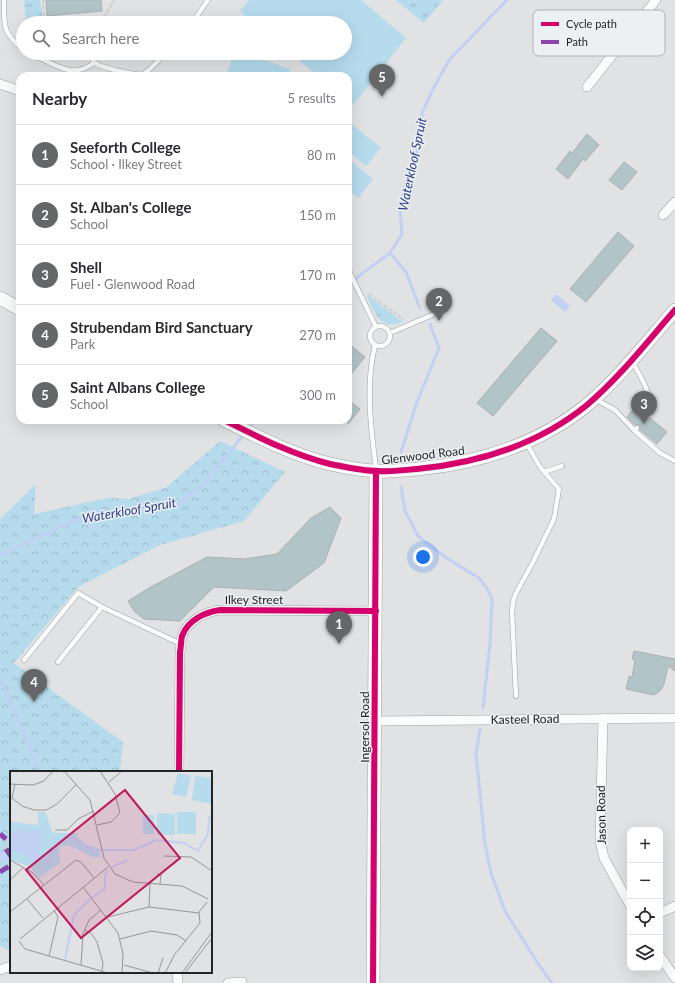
<!DOCTYPE html>
<meta charset="utf-8">
<style>
body{margin:0;font-family:Lato,sans-serif;background:#f7f7f7;color:#2b2b33}
.controls{position:absolute;right:12px;bottom:12px;display:grid;overflow:hidden;border-radius:8px;box-shadow:0 4px 16px #0002}
.controls button{width:36px;height:36px;display:grid;place-items:center;padding:0;border:0;border-bottom:1px solid #e1e1e2;background:#fff;color:#2b2b33;font:20px sans-serif}
.you{position:absolute;left:423px;top:557px;width:14px;height:14px;margin:-10px;border:3px solid #fff;border-radius:50%;background:#1a73e8;box-shadow:0 0 0 6px #1a73e833}
.badge{display:grid;place-items:center;width:26px;height:26px;border-radius:50%;background:#656668;color:#fff;font-size:13px;font-weight:700}
.pin{position:absolute;translate:-50% -33px;filter:drop-shadow(0 1px 2px #0008)}
.pin::after{content:'';position:absolute;top:21px;width:14px;height:12px;background:inherit;clip-path:polygon(0 0,100% 0,50% 100%)}
.list{margin:0;padding:0;list-style:none}
h2{display:flex;justify-content:space-between;align-items:center;height:52px;margin:0;padding:0 16px;font-size:17px}
h2 small{font-size:13px;font-weight:400;color:#7c7c81}
.list li{display:grid;grid-template-columns:26px 1fr auto;gap:12px;align-items:center;box-sizing:border-box;height:60px;padding:0 16px;border-top:1px solid #e1e1e2}
.list b{display:block;font-size:15px;white-space:nowrap}
.list p{margin:0;font-size:13px;white-space:nowrap;color:#7c7c81}
.list em{font-size:13px;font-style:normal;color:#7c7c81}
.icon{flex:none;width:22px;height:22px;fill:none;stroke:currentColor;stroke-width:2;stroke-linecap:round;stroke-linejoin:round}
.map{position:relative;flex:none;width:675px;height:983px;overflow:hidden}
.search{position:absolute;background:#fff;box-shadow:0 4px 16px #0002;left:16px;top:16px;width:336px;height:44px;display:flex;align-items:center;gap:10px;box-sizing:border-box;padding:0 14px;border-radius:22px;color:#7c7c81;font-size:15px}
.panel{position:absolute;background:#fff;box-shadow:0 4px 16px #0002;left:16px;top:72px;width:336px;height:352px;border-radius:12px}
.map>svg:first-child{display:block}
</style>
<div class="map">
<svg width="675" height="983" viewBox="0 0 675 983">
<defs>
<pattern id="grass-tufts" width="24" height="20" patternUnits="userSpaceOnUse"><rect width="24" height="20" fill="#b5dbed"/><path d="M3 7l-1-3M5 7V3M7 7l1-3M15 17l-1-3M17 17v-4M19 17l1-3" fill="none" stroke="#9bbccb"/></pattern>
<pattern id="park-crowns" width="20" height="18" patternUnits="userSpaceOnUse"><rect width="20" height="18" fill="#b5dbed"/><path d="M2 6a3 3 0 1 1 6 0M12 15a3 3 0 1 1 6 0" fill="none" stroke="#9bbccb"/></pattern>
</defs>
<rect width="100%" height="100%" fill="#e0e2e4"/>
<g fill="url(#grass-tufts)">
<path d="M24 0H40L43 21H47V23H26Z"/>
<path d="M396 0H443L424 23Z"/>
<path d="M366 294 403 322C379 331 374 311 366 294Z"/>
</g>
<path fill="url(#park-crowns)" d="M220 441 285 472 244 521 160 545 78 587 14 663 123 742 120 772H11V951L0 946V519L36 484 34 514 107 498 129 499 167 487Z"/>
<g fill="#b5dbed">
<path d="M249 0H361L406 38 353 105 348 101V76H318L290 53H345V23H254L240 11Z"/>
<path d="M234 53H243L290 69 288 76 226 75Z"/>
<path d="M348 121 381 148 366 166 348 151Z"/>
<path d="M348 159 373 179 358 198 348 189Z"/>
</g>
<path fill="#c2d0f4" d="M556 294 570 306 565 312 551 300Z"/>
<g fill="none" stroke-linecap="round" stroke-linejoin="round">
<g stroke="#c2d0f4" stroke-width="3">
<path d="M390 253 406 272 420 308"/>
<path d="M348 284 390 253 402 234 400 208 406 182 416 157 422 113 434 87 450 59 507 0"/>
<path d="M249 428 255 420"/>
<path d="M401 452 417 402 439 348 430 324"/>
<path d="M401 487 405 511 418 536 445 557 479 578 486 587 492 599 490 643 483 708"/>
<path d="M0 555 75 520 178 504 205 483 244 434"/>
<path d="M0 679 41 772"/>
<path d="M480 729 476 754 485 844 491 873 505 911 537 962 552 983"/>
<path d="M0 852 6 858"/>
<path d="M0 861 11 855"/>
</g>
</g>
<g fill="#b1c4c8" stroke="#aeb0b1">
<path d="M46 0H101L102 11 47 16Z"/>
<path d="M587 134 599 145 585 161 583 159 568 179 556 169 570 151 572 153Z"/>
<path d="M624 162 637 172 622 190 609 180Z"/>
<path d="M618 232 634 246 586 302 570 289Z"/>
<path d="M541 328 557 341 493 416 477 403Z"/>
<path d="M348 343 365 357 348 378Z"/>
<path d="M351 402 360 409 348 424V406Z"/>
<path d="M636 406 644 413 643 417 645 419 648 420 650 418 667 432 657 444 640 430V426L637 424 635 425 627 417Z"/>
<path d="M330 507 341 518 324 563 286 591 214 587 180 621 144 619 134 611 128 601 149 588 207 557 244 559 277 554 311 518Z"/>
<path d="M634 651 675 659V671L668 666 664 684 660 691 654 695 626 689 629 676 632 677 635 660 632 659Z"/>
</g>
<g fill="none" stroke-linecap="round" stroke-linejoin="round">
<defs>
<g id="lane">
<path d="M4 0C4 25 2 33 23 49"/>
<path d="M192 23 208 0"/>
<path d="M28 53C34 56 40 58 46 61 64 70 76 76 94 63"/>
<path d="M90 53C91 56 92 59 94 62 99 68 133 74 142 75L150 69 166 53"/>
<path d="M348 269 376 327"/>
<circle cx="380" cy="336" r="10"/>
<path d="M390 333 432 315"/>
<path d="M375 345C365 387 371 427 376 470"/>
<path d="M632 361C641 378 655 396 647 416"/>
<path d="M595 399 615 410 634 430 637 428"/>
<path d="M634 430 660 453 675 461"/>
<path d="M544 472 562 466"/>
<path d="M24 660 78 593 102 607"/>
<path d="M58 662 102 607 181 644"/>
<path d="M516 696 512 612 513 602 516 593 532 564 554 519 559 489 540 467 527 444"/>
</g>
<g id="street">
<path d="M0 84 20 91"/>
<path d="M587 87 656 0"/>
<path d="M663 215 675 202"/>
<path d="M603 718 600 841 604 858 630 905"/>
<path d="M375 721 675 718"/>
<path d="M179 772 180 652C181 647 181 641 182 636 188 620 205 612 220 610L376 611"/>
<path d="M660 913 675 906"/>
<path d="M660 956 675 978"/>
<path d="M0 970 11 966"/>
<path d="M177 972 178 983"/>
<path d="M228 983 242 982"/>
</g>
<g id="secondary">
<path d="M0 298 20 309"/>
<path d="M224 420C258 437 293 455 330 464 345 467 362 471 378 471 391 472 404 470 417 469 478 463 538 445 587 405 620 377 647 342 675 310"/>
<path d="M373 983 376 471"/>
</g>
</defs>
<use href="#lane" stroke="#9fa1a2" stroke-width="5.5"/>
<use href="#street" stroke="#9fa1a2" stroke-width="10"/>
<use href="#secondary" stroke="#9fa1a2" stroke-width="14"/>
<g stroke="#cececf" stroke-width="2" stroke-dasharray="4 2" stroke-linecap="butt">
<path d="M43 0 44 20H50V23"/>
<path d="M84 16V23"/>
<path d="M101 23 114 0"/>
<path d="M369 294 404 320"/>
<path d="M6 839 4 843 6 849"/>
</g>
<use href="#lane" stroke="#fafbfb" stroke-width="4.5"/>
<use href="#street" stroke="#fafbfb" stroke-width="9"/>
<use href="#secondary" stroke="#fafbfb" stroke-width="13"/>
<g stroke="#8e44ad" stroke-width="5" stroke-dasharray="10 5" stroke-linecap="butt">
<path d="M142 75 145 76"/>
<path d="M0 834 6 839"/>
<path d="M6 849 11 856"/>
<path d="M0 872 11 865"/>
</g>
<defs>
<g id="cycleway">
<path d="M224 420C258 437 293 455 330 464 345 467 362 471 378 471 391 472 404 470 417 469 478 463 538 445 587 405 620 377 647 342 675 310"/>
<path d="M179 772 180 652C181 647 181 641 182 636 188 620 205 612 220 610L376 611"/>
<path d="M373 983 376 471"/>
</g>
</defs>
<use href="#cycleway" stroke="#ecf0f2" stroke-width="8"/>
<use href="#cycleway" stroke="#d6006c" stroke-width="6"/>
</g>
<g text-anchor="middle" dominant-baseline="central" stroke-width="3" stroke-linejoin="round" paint-order="stroke">
<g font-size="12" fill="#232425" stroke="#ecf0f2">
<text transform="translate(423 455) rotate(-7)">Glenwood Road</text>
<text x="254" y="599">Ilkey Street</text>
<text transform="translate(525 719) rotate(-1)">Kasteel Road</text>
<text transform="translate(364 727) rotate(-90)">Ingersol Road</text>
<text transform="translate(601 815) rotate(-91)">Jason Road</text>
</g>
<g font-size="13" font-style="italic" fill="#2b3e87" stroke="#ecf0f2">
<text transform="translate(412 164) rotate(-78)">Waterkloof Spruit</text>
<text transform="translate(129 510) rotate(-10)">Waterkloof Spruit</text>
</g>
</g>
<g transform="translate(10 771)">
<rect width="202" height="202" fill="#e0e2e4"/>
<path d="M167 41H186V63H167ZM147 42 165 43V64H147Z" fill="#b5dbed"/>
<path d="M185 5 202 7V33L182 29ZM28 41H35L43 62H69L66 65 75 73 88 77 91 86H82L62 75H49L50 92 29 107 20 96 0 88V47L1 51 28 54Z" fill="#b5dbed"/>
<path d="M168 2 181 5 176 26 162 23ZM133 44H144V63H133Z" fill="#b5dbed"/>
<path d="M8 58 17 61 30 58V89L2 78 0 64Z" fill="#c2d0f4"/>
<path fill="none" stroke="#c2d0f4" stroke-width="2" d="M54 66 59 64 83 79H124L146 69 174 72 188 80 198 63 199 47 202 44M20 86 37 90 50 67M102 96 117 89M83 126 95 118V105L98 99M55 188 64 144 81 127"/>
<path fill="none" stroke="#949698" stroke-width="1" d="M54 0 80 29 94 87 105 103 123 111 172 115 198 128M99 11 112 0M0 13 23 14 34 10 43 0M2 27 5 13M0 29 2 27 12 35 24 39H36L47 33 67 13M87 54 101 51 110 42 105 23 90 0M45 59H57L68 48 84 40M154 85 181 86 202 100M0 89 23 102 34 114M147 103 151 104 150 113M0 109 14 96M73 116 108 162 113 183 112 202M17 128 33 147M139 136 140 113M0 141 66 89 71 91 84 107M98 146 139 136 189 142M74 159 81 162 87 171 93 192 92 200M10 168 98 96M110 168 141 160 167 164 176 170M9 170 15 178 98 202M39 185 48 146 44 139M71 194 73 163 79 149 91 139M114 194 143 202M148 202 153 187M155 202 165 183 190 152 189 141 197 131M172 202 202 161M175 202 202 167"/>
<path fill="#c2185b" fill-opacity="0.15" stroke="#c2185b" stroke-width="2" d="M115 19 170 87 71 167 16 99Z"/>
<rect width="202" height="202" fill="none" stroke="#232425" stroke-width="2"/>
</g>
<rect x="533" y="10" width="132" height="46" rx="6" fill="#ecf0f2" stroke="#b0b3b4" stroke-width="1"/>
<rect x="541" y="22" width="18" height="4" fill="#d6006c"/>
<rect x="541" y="40" width="18" height="4" fill="#8e44ad"/>
<g font-size="11" fill="#232425">
<text x="566" y="28">Cycle path</text>
<text x="566" y="46">Path</text>
</g>
</svg>
<div class="controls">
<button>+</button>
<button>−</button>
<button><svg class="icon" aria-label="locate" viewBox="0 0 24 24"><circle cx="12" cy="12" r="6"/><path d="M12 2v4M12 18v4M2 12h4M18 12h4"/></svg></button>
<button><svg class="icon" aria-label="layers" viewBox="0 0 24 24"><path d="M12 4l9 5-9 5-9-5zM3 14l9 5 9-5"/></svg></button>
</div>
<div class="you"></div>
<div class="pin badge" style="left:339px;top:644px">1</div>
<div class="pin badge" style="left:439px;top:321px">2</div>
<div class="pin badge" style="left:644px;top:424px">3</div>
<div class="pin badge" style="left:34px;top:702px">4</div>
<div class="pin badge" style="left:382px;top:97px">5</div>
<div class="search"><svg class="icon" aria-label="search" viewBox="0 0 24 24"><circle cx="10" cy="10" r="6"/><path d="M15 15l6 6"/></svg>Search here</div>
<section class="panel">
<h2>Nearby<small>5 results</small></h2>
<ul class="list">
<li><span class="badge">1</span><div><b>Seeforth College</b><p>School · Ilkey Street</p></div><em>80 m</em></li>
<li><span class="badge">2</span><div><b>St. Alban's College</b><p>School</p></div><em>150 m</em></li>
<li><span class="badge">3</span><div><b>Shell</b><p>Fuel · Glenwood Road</p></div><em>170 m</em></li>
<li><span class="badge">4</span><div><b>Strubendam Bird Sanctuary</b><p>Park</p></div><em>270 m</em></li>
<li><span class="badge">5</span><div><b>Saint Albans College</b><p>School</p></div><em>300 m</em></li>
</ul>
</section>
</div>
